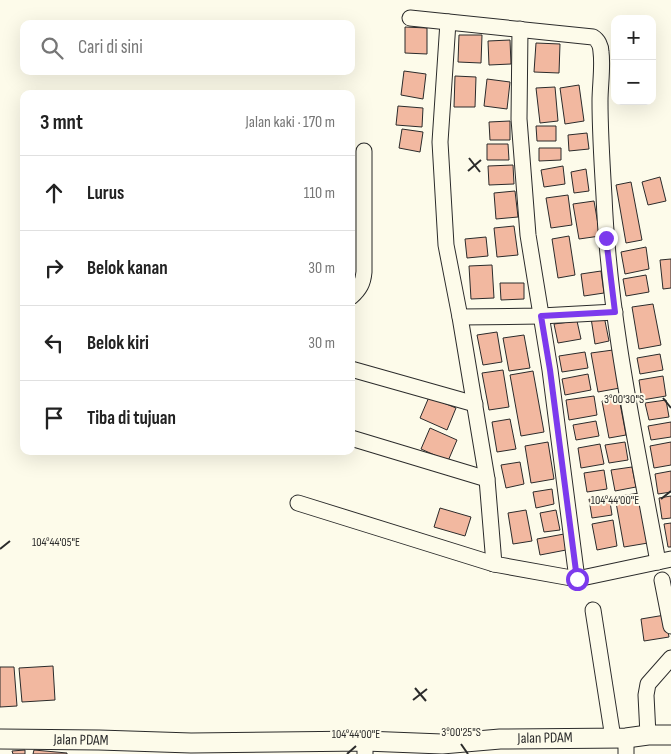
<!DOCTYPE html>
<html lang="id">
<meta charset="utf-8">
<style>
body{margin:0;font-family:"Sofia Sans Condensed",sans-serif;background:#f2f2f2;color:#222}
.controls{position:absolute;right:15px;top:15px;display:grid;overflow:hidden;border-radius:10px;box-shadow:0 5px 20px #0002}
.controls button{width:45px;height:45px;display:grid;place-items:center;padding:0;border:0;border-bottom:1px solid #e0e0e0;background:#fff;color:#222;font:25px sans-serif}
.stop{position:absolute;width:15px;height:15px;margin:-11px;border:4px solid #7c3aed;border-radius:50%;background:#fff}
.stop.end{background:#7c3aed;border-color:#fff;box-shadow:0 1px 5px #0008}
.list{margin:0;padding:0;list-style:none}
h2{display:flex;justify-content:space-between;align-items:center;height:65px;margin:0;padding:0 20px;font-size:21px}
h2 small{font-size:16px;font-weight:400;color:#767676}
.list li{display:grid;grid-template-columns:32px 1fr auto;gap:15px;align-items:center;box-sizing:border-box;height:75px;padding:0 20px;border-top:1px solid #e0e0e0}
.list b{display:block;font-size:19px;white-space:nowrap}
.list em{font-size:16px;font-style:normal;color:#767676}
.icon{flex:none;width:28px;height:28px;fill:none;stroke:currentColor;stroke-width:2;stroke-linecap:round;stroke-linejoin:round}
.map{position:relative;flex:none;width:671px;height:754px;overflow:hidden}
.search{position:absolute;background:#fff;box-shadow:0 5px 20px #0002;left:20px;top:20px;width:335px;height:55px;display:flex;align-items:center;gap:12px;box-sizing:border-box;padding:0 18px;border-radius:10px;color:#767676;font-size:19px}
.panel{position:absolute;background:#fff;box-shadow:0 5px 20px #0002;left:20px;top:90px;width:335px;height:365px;border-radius:10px}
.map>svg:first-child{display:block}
</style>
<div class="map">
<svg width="671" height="754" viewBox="0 0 671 754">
<rect width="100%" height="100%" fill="#fdfbea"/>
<g fill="#f2b8a0" stroke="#2b2b2b">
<path d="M405 27 427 28V54L405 53Z"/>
<path d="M459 35H482L481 63 458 62Z"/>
<path d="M510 40 511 64 489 65 488 41Z"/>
<path d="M536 43 560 44 559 73 534 72Z"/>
<path d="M404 71 426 74 423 99 401 95Z"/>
<path d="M455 76 476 77 475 107H454Z"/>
<path d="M487 79 510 82 507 109 484 106Z"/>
<path d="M579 85 584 121 565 124 560 88Z"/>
<path d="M555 87 558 121 540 123 536 88Z"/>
<path d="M398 106 423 108 422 127 396 125Z"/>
<path d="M510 121V140H490L489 122Z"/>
<path d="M536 126H556V141H537Z"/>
<path d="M402 129 423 132 420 152 399 148Z"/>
<path d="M587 133 589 149 569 151 568 135Z"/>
<path d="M487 144H508L509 160H487Z"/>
<path d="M539 148H561V160L539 161Z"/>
<path d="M513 165 514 184 489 185 488 166Z"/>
<path d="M563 166 565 184 544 187 541 170Z"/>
<path d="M586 169 589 191 574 193 571 172Z"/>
<path d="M660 177 666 201 648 205 642 182Z"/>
<path d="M631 182 642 240 626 243 616 185Z"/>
<path d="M515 191 518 217 496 219 494 193Z"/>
<path d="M568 195 572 225 551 228 546 198Z"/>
<path d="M594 201 600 236 579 239 573 204Z"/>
<path d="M514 226 518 255 497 257 494 228Z"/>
<path d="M569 236 575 275 558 278 552 239Z"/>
<path d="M486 237 488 256 467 258 465 239Z"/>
<path d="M646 247 649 269 625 274 621 252Z"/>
<path d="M671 259V288L663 289 660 260Z"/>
<path d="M492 265 494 298 471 299 469 266Z"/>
<path d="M601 271 604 293 584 296 581 274Z"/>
<path d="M646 275 649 292 626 296 623 279Z"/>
<path d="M500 283H524V299L501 300Z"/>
<path d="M653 304 661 345 639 349 632 307Z"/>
<path d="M604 316 609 341 595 344 591 318Z"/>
<path d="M577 321 581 339 558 343 554 324Z"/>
<path d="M497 332 502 362 483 365 477 335Z"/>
<path d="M524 335 530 368 509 371 503 338Z"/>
<path d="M613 350 620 388 598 392 591 353Z"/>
<path d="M585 352 588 368 562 372 559 356Z"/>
<path d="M660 354 663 370 640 374 637 358Z"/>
<path d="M503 370 509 407 489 410 482 373Z"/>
<path d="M533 371 544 432 521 436 510 375Z"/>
<path d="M588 374 591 390 565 395 562 379Z"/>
<path d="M663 376 666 396 642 400 639 380Z"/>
<path d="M594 396 597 415 569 420 566 400Z"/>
<path d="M429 397 456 408 447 430 420 418Z"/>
<path d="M619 398 626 435 609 438 602 401Z"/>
<path d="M666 400 669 417 649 420 645 403Z"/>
<path d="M510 419 516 449 497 452 492 422Z"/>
<path d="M596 421 599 436 576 440 573 425Z"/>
<path d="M671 422V437L651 440 648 426Z"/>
<path d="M430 428 457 440 448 461 421 449Z"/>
<path d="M548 442 554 479 531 483 525 446Z"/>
<path d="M625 442 628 460 609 463 605 445Z"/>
<path d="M671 442V465L654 468 650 446Z"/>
<path d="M600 444 604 464 581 468 578 448Z"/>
<path d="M520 462 524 484 506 488 501 465Z"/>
<path d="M632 467 636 487 615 491 611 470Z"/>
<path d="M604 470 607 489 587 492 584 473Z"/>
<path d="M671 471V492L658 494 655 474Z"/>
<path d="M552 489 554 504 536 508 533 492Z"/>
<path d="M639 493 648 543 624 547 615 497Z"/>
<path d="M609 495 612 515 592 518 589 499Z"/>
<path d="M671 496V518L662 519 659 498Z"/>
<path d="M440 508 471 517 465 536 434 527Z"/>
<path d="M526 510 532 541 513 544 508 513Z"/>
<path d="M556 510 560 530 544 532 540 513Z"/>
<path d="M613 520 617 546 597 550 592 524Z"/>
<path d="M671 523V547H668L664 524Z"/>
<path d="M564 534 566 550 540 555 537 539Z"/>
<path d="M665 615 669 637 644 641 641 619Z"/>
<path d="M53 666 55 700 22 702 19 668Z"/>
<path d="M0 667H14L17 706 0 707Z"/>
<path d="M25 750V754H13L12 751Z"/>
<path d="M34 750 67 753V754H33Z"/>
</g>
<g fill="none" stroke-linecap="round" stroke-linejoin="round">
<defs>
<g id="minor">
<path d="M410 18 593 37C598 40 601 46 601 52 603 66 600 86 600 101 600 133 602 164 604 196 609 319 636 441 658 562"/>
<path d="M448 22 440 142 446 245 460 317 487 479 494 564 577 579 671 559"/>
<path d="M520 29 519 119 528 235 550 370 577 579"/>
<path d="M351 297C360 289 363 283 364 272V151"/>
<path d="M460 317 541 316 615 312"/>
<path d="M351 369 475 404"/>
<path d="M351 438 487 479"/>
<path d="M298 503 494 564"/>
<path d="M662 580 671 626"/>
<path d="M593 610 613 738"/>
<path d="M648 735 646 695 648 684 671 658"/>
<path d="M626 738V754"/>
<path d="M365 754V741"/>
</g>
<path id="tertiary" d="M0 739 99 740 191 743 365 741 442 744 500 739 626 738 648 735H671"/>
</defs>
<use href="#minor" stroke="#2b2b2b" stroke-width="17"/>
<use href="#tertiary" stroke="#2b2b2b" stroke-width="21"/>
<use href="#minor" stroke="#fdfbea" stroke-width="15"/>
<use href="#tertiary" stroke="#fdfbea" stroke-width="19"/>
</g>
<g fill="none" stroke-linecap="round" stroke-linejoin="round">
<path stroke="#7c3aed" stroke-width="6" d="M577 579 550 370 541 316 615 312 606 238"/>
</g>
<path fill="none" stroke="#2b2b2b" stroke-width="2" d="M469 158 480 172M468 171 481 160M663 398 671 408M661 499 671 491M0 549 10 541M415 688 426 701M413 700 427 689M461 744 468 754M347 754 356 746"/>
<g text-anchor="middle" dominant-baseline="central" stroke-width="4" stroke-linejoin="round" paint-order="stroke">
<g font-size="15" fill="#2b2b2b" stroke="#fdfbea">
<text transform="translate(545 738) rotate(-1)">Jalan PDAM</text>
<text transform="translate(81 740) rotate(1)">Jalan PDAM</text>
</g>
</g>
<g font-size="12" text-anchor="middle" fill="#2b2b2b" stroke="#fdfbea" stroke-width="4" stroke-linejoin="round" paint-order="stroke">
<text x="624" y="403">3°00'30"S</text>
<text x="615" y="504">104°44'00"E</text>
<text x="56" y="546">104°44'05"E</text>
<text x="461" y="736">3°00'25"S</text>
<text x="356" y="738">104°44'00"E</text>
</g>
</svg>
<div class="controls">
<button>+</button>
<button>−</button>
</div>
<div class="stop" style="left:577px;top:579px"></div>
<div class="stop end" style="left:606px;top:238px"></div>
<div class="search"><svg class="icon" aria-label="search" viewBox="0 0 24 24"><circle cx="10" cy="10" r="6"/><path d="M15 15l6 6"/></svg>Cari di sini</div>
<section class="panel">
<h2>3 mnt<small>Jalan kaki · 170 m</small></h2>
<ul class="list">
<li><svg class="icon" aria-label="ahead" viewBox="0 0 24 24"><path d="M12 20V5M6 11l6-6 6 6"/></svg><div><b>Lurus</b></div><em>110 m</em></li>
<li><svg class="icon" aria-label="right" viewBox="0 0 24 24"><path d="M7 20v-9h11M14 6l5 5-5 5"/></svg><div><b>Belok kanan</b></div><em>30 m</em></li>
<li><svg class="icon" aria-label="left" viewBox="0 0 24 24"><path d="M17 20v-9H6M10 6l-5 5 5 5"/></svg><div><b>Belok kiri</b></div><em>30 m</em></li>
<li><svg class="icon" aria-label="arrive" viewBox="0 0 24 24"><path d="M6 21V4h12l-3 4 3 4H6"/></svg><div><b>Tiba di tujuan</b></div></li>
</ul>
</section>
</div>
